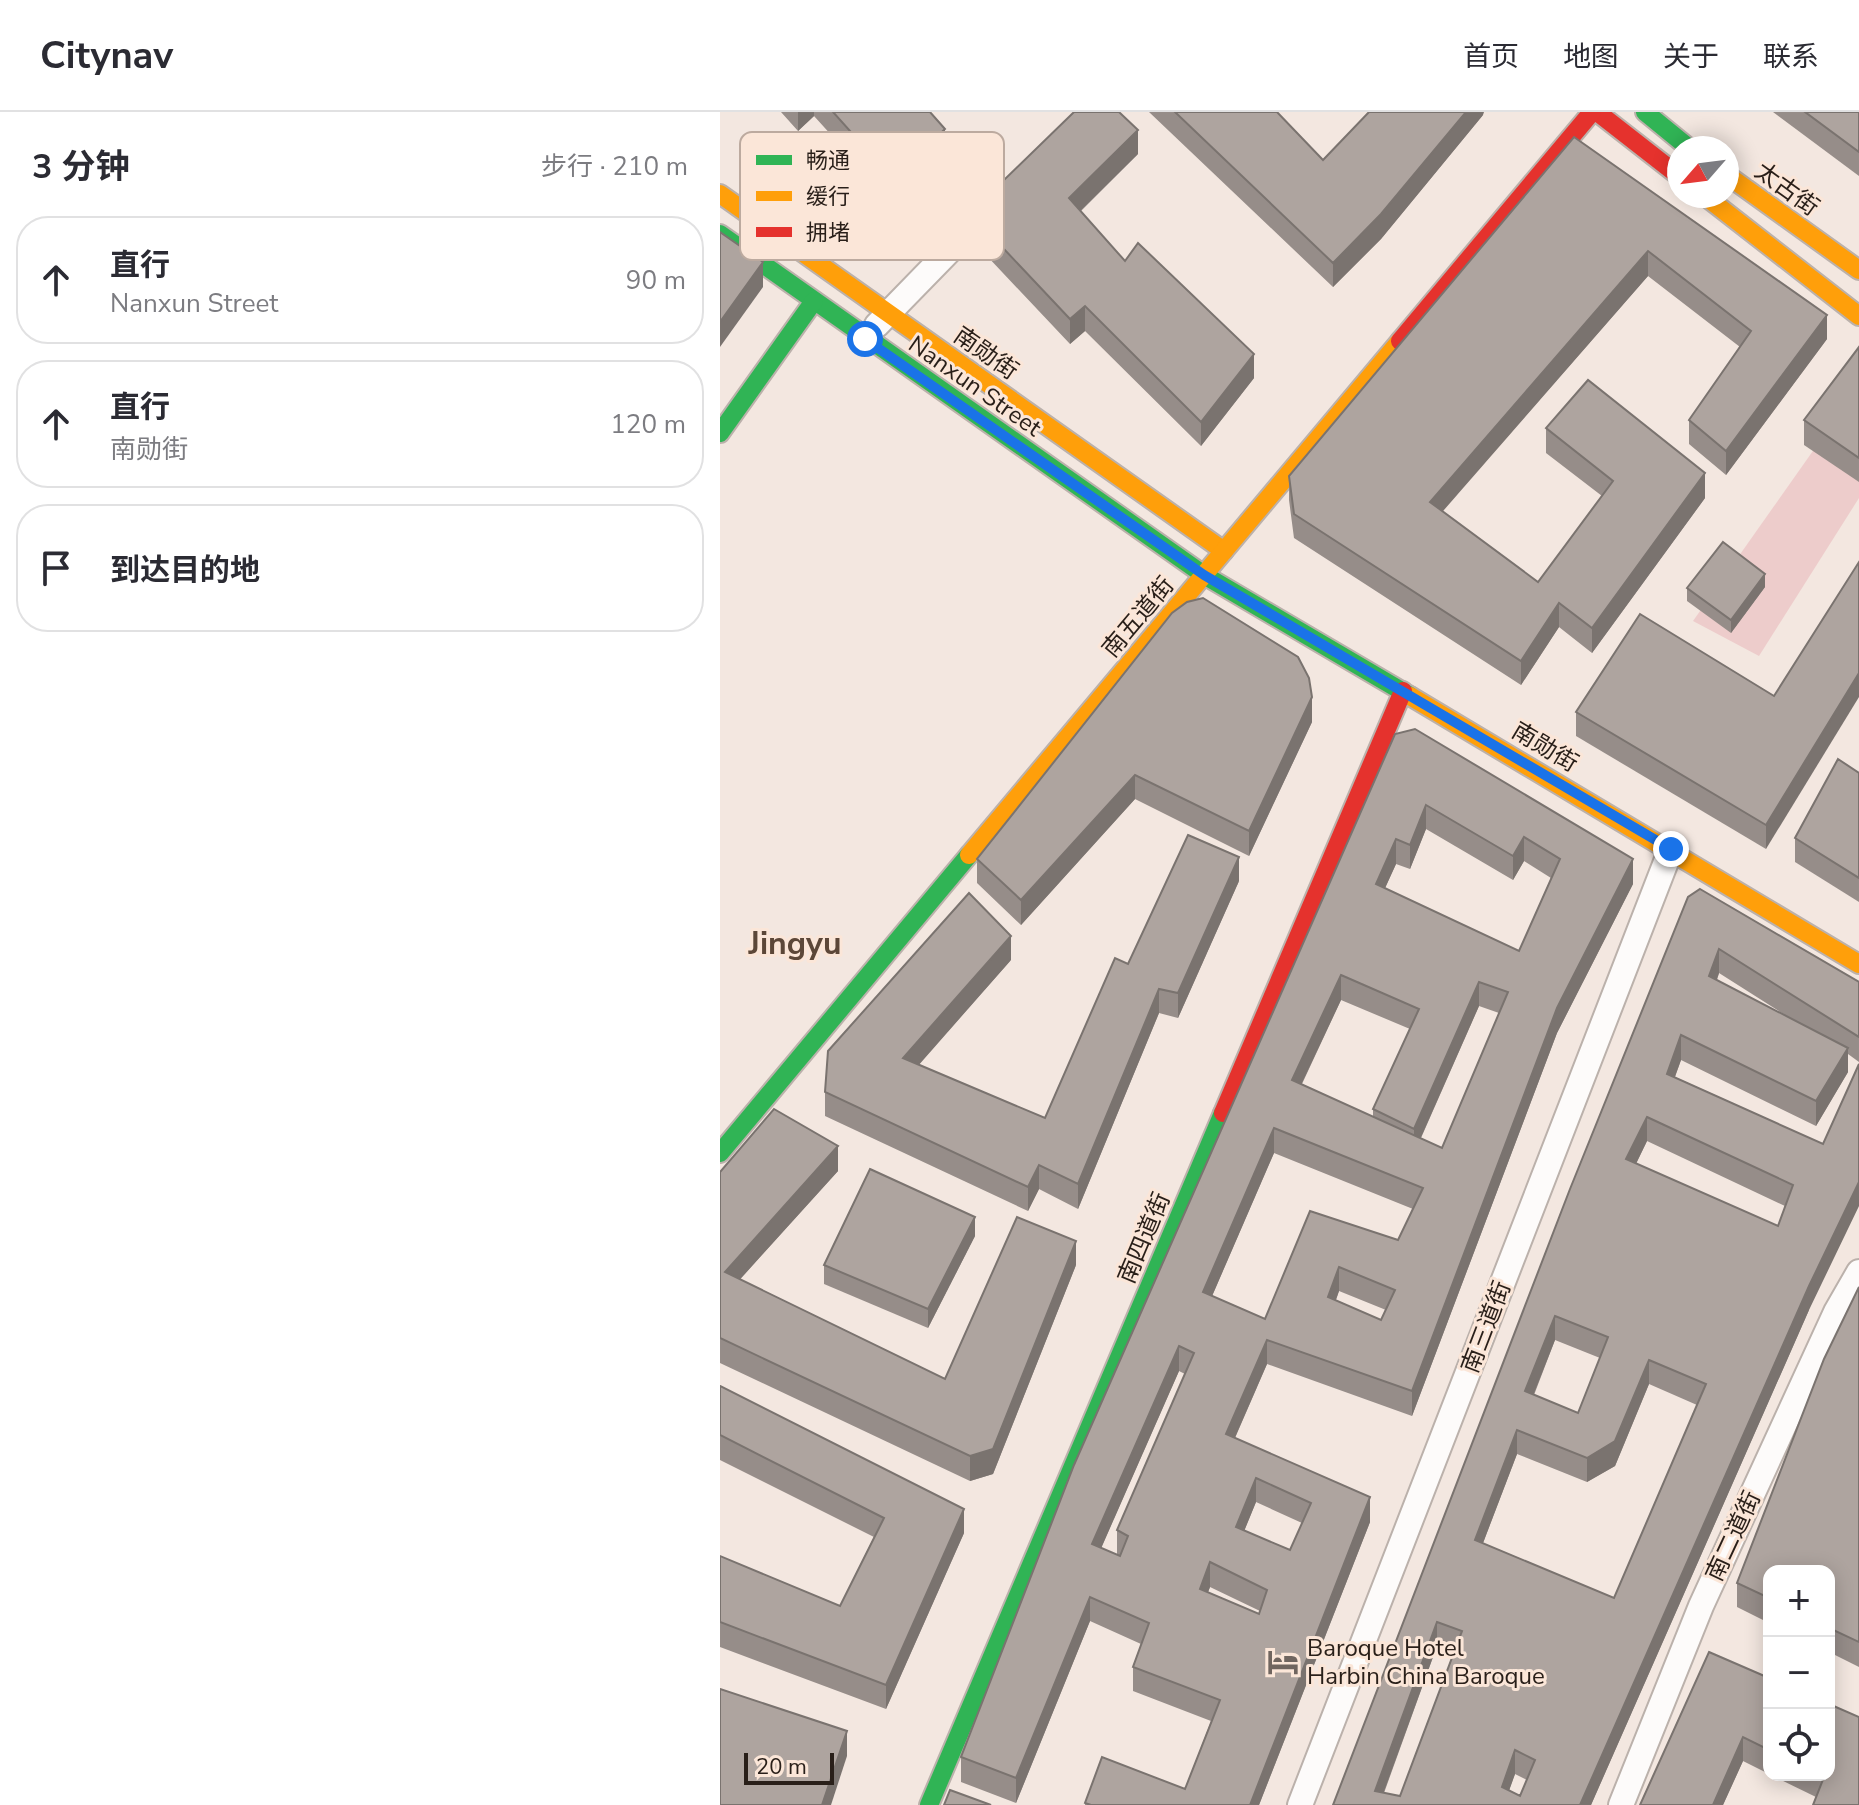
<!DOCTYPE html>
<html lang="zh">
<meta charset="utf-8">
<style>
body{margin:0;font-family:"Nunito Sans","Noto Sans SC",sans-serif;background:#f7f7f7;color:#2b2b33}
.controls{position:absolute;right:24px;bottom:24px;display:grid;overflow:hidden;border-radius:16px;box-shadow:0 4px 20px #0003}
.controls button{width:72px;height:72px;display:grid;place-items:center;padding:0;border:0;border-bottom:2px solid #e1e1e2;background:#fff;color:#2b2b33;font:40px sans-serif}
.compass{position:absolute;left:947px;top:24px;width:72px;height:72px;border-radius:50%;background:#fff;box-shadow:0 4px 20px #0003;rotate:242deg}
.scale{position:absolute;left:24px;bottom:20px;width:90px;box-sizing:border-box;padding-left:8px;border:4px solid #291f19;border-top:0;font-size:22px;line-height:28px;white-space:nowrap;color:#291f19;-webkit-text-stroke:6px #fbe6d8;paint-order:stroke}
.stop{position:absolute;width:24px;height:24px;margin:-18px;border:6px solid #1a73e8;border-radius:50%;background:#fff}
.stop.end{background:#1a73e8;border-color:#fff;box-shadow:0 2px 8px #0008}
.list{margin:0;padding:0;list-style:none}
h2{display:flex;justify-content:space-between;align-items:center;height:104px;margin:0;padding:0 32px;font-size:34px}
h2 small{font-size:26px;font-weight:400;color:#7c7c81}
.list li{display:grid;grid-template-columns:52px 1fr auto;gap:24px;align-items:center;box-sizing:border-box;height:128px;margin:0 16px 16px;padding:0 16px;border:2px solid #e1e1e2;border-radius:32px}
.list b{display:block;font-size:30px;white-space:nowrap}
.list p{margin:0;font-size:26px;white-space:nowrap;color:#7c7c81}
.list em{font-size:26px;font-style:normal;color:#7c7c81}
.icon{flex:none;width:44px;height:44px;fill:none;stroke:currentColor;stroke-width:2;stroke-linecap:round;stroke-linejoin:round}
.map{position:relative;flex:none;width:1139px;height:1693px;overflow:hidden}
header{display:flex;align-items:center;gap:48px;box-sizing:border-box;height:112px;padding:0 40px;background:#fff;border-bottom:2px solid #e1e1e2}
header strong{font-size:38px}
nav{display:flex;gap:44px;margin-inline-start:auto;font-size:28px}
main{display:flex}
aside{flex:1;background:#fff}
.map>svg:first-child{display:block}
</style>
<header>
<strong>Citynav</strong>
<nav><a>首页</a><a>地图</a><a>关于</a><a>联系</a></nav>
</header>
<main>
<aside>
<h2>3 分钟<small>步行 · 210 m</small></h2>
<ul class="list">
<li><svg class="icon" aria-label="ahead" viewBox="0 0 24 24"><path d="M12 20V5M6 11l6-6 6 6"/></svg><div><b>直行</b><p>Nanxun Street</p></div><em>90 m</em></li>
<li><svg class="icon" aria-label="ahead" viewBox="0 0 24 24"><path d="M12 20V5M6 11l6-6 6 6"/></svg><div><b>直行</b><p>南勋街</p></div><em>120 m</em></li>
<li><svg class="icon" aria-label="arrive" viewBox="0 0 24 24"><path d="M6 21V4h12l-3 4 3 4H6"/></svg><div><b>到达目的地</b></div></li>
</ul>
</aside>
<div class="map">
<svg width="1139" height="1693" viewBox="0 0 1139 1693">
<rect width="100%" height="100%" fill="#f3e7e0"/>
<path fill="#edcccb" d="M1095 336 1139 369V386L1039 544 973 509Z"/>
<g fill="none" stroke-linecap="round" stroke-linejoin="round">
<defs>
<g id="street">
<path d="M157 213 271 96"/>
<path d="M580 1693 951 737"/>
<path d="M901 1693 981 1494 1116 1200 1139 1160"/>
</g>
<g id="fast">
<path d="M925 0 969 36"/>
<path d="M0 122 484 463 690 584"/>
<path d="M0 321 94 189"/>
<path d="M0 1041 249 743"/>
<path d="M209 1693 503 1001"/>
</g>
<g id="slow">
<path d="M1007 63 1139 158"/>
<path d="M0 82 504 439"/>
<path d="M985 84 1139 204"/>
<path d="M690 584 1139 852"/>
<path d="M249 743 680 229"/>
</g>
<g id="jam">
<path d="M877 0 959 64"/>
<path d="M680 229 872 0"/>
<path d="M503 1001 683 579"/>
</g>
</defs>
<use href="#street" stroke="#bbb1ab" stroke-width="28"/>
<use href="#fast" stroke="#bbb1ab" stroke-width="22"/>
<use href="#slow" stroke="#bbb1ab" stroke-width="22"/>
<use href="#jam" stroke="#bbb1ab" stroke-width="22"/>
<use href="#street" stroke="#fdfbfa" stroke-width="24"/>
<use href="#fast" stroke="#30b455" stroke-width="18"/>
<use href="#slow" stroke="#ff9f0a" stroke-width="18"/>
<use href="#jam" stroke="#e5322d" stroke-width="18"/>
</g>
<g fill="#968d89" fill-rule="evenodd">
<path d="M61 0H210L225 42 173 91 94 4 78 19Z"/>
<path d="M429 0H557L603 48 763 3 661 127 613 175Z"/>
<path d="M1053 0H1139V64Z"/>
<path d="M854 25 1107 227 1006 363 969 332V308L1020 235 928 164 722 399 818 470 882 384 826 341V316L985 386 872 541 839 515 801 573 574 426 569 388V364Z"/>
<path d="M418 42 361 99 405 149 534 266 481 334 365 219 350 232 250 126V101Z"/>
<path d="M1139 235V370L1084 333V308Z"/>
<path d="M1045 475 1011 521 967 489V476Z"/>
<path d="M578 545 592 610 529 744 415 687 301 813 257 771V747Z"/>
<path d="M1054 584 1046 737 856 624V600Z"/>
<path d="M675 622 913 772 837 921 692 1304 547 1252 515 1326 650 1410 539 1693H365V1691L465 1677 491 1609 413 1579V1555L421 1532 370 1509 296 1691 241 1670V1645ZM706 717 793 768 804 749 831 766 799 839 665 776 676 752 690 757ZM621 888 690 917 653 997V1005L582 972ZM759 894 779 901 722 1036 701 1026ZM554 1041 693 1097 678 1128 590 1099 545 1207 492 1184ZM619 1179 666 1198 661 1208 616 1188ZM459 1259 465 1262 397 1418V1443L381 1436ZM536 1390 582 1411 570 1438 524 1419ZM490 1475 540 1499 539 1502 488 1480Z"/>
<path d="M1139 661V790L1075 750V726Z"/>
<path d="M519 769 458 906 439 901 358 1097 319 1077 308 1099 105 1004V980L291 848 198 953 325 1006 408 852Z"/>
<path d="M968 785 1139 870V950L1128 942V960L1096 1014 961 948 955 965 1103 1032 1089 1198 871 1693H613ZM999 861 1070 906 997 868ZM927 1029 1065 1094 1058 1114 916 1052ZM835 1228 880 1246 858 1301 814 1283ZM929 1272 977 1293 894 1486 763 1431 797 1342 867 1370 895 1354ZM717 1534 734 1541 680 1684 664 1681ZM795 1662 807 1668 800 1684 789 1678Z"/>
<path d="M118 1059 20 1167 225 1267 356 1153 273 1362 250 1369 0 1251V1060Z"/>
<path d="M255 1124 208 1216 104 1172V1153Z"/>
<path d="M1139 1175V1555L1109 1540V1459H1049V1511L1017 1495V1471Z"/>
<path d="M0 1274 244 1421 166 1597 0 1535V1444L120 1494 154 1425 0 1348Z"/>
<path d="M1049 1566V1662L1023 1649 1003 1693H920Z"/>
<path d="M1051 1663H1109L1096 1685Z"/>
</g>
<g fill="#7a736f">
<path d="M78 0H94V4L78 19Z"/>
<path d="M746 0H764L763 3 661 127 613 175V151Z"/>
<path d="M225 17V42L173 91V67Z"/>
<path d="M418 18V42L349 110V86Z"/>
<path d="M928 139V164L710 414V390Z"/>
<path d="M43 150V175L0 235V210Z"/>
<path d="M365 194V219L350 232V207Z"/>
<path d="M1107 203V227L1006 363V339Z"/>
<path d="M534 242V266L481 334V310Z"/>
<path d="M985 361V386L872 541V516Z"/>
<path d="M1045 462V475L1011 521V508Z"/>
<path d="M839 491V515L801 573V549Z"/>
<path d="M1139 561V585L1046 737V713Z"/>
<path d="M592 585V610L529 744V719Z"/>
<path d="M415 663V687L301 813V788Z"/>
<path d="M706 693V717L690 757V733Z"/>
<path d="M804 725V749L793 768V744Z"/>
<path d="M676 727V752L656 796V772Z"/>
<path d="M519 745V769L458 906V881Z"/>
<path d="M913 747V772L837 921 692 1304V1279L837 896Z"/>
<path d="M291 824V848L183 971V946Z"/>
<path d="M999 837V861L989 889V864Z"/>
<path d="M621 863V888L572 992V968Z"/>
<path d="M759 870V894L694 1041V1017Z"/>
<path d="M439 877V901L358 1097V1072Z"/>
<path d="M961 923V948L947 986V962Z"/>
<path d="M1128 936V960L1096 1014V989Z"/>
<path d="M927 1005V1029L906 1072V1047Z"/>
<path d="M554 1016V1041L483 1205V1180Z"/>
<path d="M118 1034V1059L5 1184V1160Z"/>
<path d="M319 1053V1077L308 1099V1075Z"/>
<path d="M1139 1070V1094L1089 1198 871 1693H860L1089 1174Z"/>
<path d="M255 1105V1124L208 1216V1197Z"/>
<path d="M356 1129V1153L273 1362 250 1369V1344Z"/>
<path d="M619 1155V1179L608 1209V1185Z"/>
<path d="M835 1204V1228L805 1304V1279Z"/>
<path d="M547 1228V1252L506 1346V1322Z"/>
<path d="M459 1234V1259L372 1457V1432Z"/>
<path d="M929 1248V1272L895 1354 867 1370V1346Z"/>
<path d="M797 1318V1342L755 1452V1428Z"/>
<path d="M536 1366V1390L516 1439V1415Z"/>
<path d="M650 1385V1410L539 1693H530Z"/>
<path d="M244 1397V1421L166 1597V1573Z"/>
<path d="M490 1450V1475L480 1501V1477Z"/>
<path d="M370 1485V1509L296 1691V1666Z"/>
<path d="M717 1510V1534L659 1693 655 1679Z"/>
<path d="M127 1619V1644L111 1693H102Z"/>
<path d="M1023 1625V1649L1003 1693H993Z"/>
<path d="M795 1638V1662L784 1693 782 1675Z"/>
</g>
<g fill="#aea49f" stroke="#7a736f" stroke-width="2" fill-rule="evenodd">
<path d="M113 0H210L225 17 173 67Z"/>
<path d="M354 0H399L418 18 349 86 405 149 418 131 534 242 481 310 365 194 350 207 250 101Z"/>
<path d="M455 0H557L603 48 649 0H746L661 102 613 151Z"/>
<path d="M1085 0H1139V40Z"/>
<path d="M854 25 1107 203 1006 339 969 308 1031 219 928 139 710 390 818 470 893 369 826 316 868 268 985 361 872 516 839 491 801 549 574 402 569 364Z"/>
<path d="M0 120 43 150 0 210Z"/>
<path d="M1139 235V346L1084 308Z"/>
<path d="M1003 430 1045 462 1011 508 967 476Z"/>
<path d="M1139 450V561L1046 713 856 600 920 502 1054 584Z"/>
<path d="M483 486 578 545 589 566 592 585 529 719 415 663 301 788 257 747 452 501 467 490Z"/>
<path d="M695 617 913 747 837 896 692 1279 547 1228 506 1322 650 1385 530 1693H371L365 1691 382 1645 465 1677 500 1588 413 1555 429 1511 370 1485 296 1666 241 1645 354 1353 675 622ZM706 693 793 744 804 725 840 747 799 839 656 772 676 727 690 733ZM621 863 699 897 653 997 694 1017 759 870 788 880 722 1036 572 968ZM554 1016 703 1076 678 1128 590 1099 545 1207 483 1180ZM619 1155 675 1178 661 1208 608 1185ZM459 1234 474 1241 397 1418 408 1424 400 1444 372 1432ZM536 1366 591 1391 570 1438 516 1415ZM490 1450 547 1478 539 1502 480 1477Z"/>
<path d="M1118 647 1139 661V766L1075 726Z"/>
<path d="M468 723 519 745 458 881 439 877 358 1072 319 1053 308 1075 105 980 108 939 249 781 291 824 183 946 325 1006 395 846 408 852Z"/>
<path d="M980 777 1139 870V925L999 837 989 864 1128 936 1096 989 961 923 947 962 1103 1032 1139 952V1070L1089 1174 860 1693H613L850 1077 968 785ZM927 1005 1073 1073 1058 1114 906 1047ZM835 1204 888 1225 858 1301 805 1279ZM929 1248 986 1272 894 1486 755 1428 797 1318 867 1346 895 1329ZM717 1510 742 1519 680 1684 655 1679ZM795 1638 815 1648 800 1684 782 1675Z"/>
<path d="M54 997 118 1034 5 1160 225 1267 297 1105 356 1129 273 1337 250 1344 0 1226V1060Z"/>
<path d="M150 1057 255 1105 208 1197 104 1153Z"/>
<path d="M1139 1175V1530L1109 1516V1459H1049V1486L1017 1471 1104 1247Z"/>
<path d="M0 1274 244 1397 166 1573 0 1510V1444L120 1494 164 1406 0 1323Z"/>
<path d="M989 1540 1049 1566V1638L1023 1625 993 1693H920Z"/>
<path d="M0 1577 127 1619 102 1693H0Z"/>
<path d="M1109 1592 1139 1605V1693H1093L1104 1665 1100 1663H1109Z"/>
<path d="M230 1678 271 1693H224Z"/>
</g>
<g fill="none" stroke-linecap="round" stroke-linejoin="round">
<path stroke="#1a73e8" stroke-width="10" d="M145 227 484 463 951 737"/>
</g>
<defs>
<symbol id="hotel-bare" viewBox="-9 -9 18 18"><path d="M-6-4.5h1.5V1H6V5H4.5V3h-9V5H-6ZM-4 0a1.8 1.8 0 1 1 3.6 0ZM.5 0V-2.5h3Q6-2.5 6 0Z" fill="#70655f" stroke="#fbe6d8" stroke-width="2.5" paint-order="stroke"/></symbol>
</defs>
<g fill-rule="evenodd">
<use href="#hotel-bare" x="541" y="1528" width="44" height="44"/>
</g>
<g text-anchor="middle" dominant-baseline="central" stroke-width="6" stroke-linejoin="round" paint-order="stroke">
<g font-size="24" fill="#291f19" stroke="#fbe6d8">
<text transform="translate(1067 77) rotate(36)">太古街</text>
<text transform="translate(266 241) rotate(35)">南勋街</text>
<text transform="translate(255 274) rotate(35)">Nanxun Street</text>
<text transform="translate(418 505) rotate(-50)">南五道街</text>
<text transform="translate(825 635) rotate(31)">南勋街</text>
<text transform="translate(424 1126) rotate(-67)">南四道街</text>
<text transform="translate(766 1215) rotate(-69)">南三道街</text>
<text transform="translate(1013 1424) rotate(-65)">南二道街</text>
</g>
<g font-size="24" fill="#291f19" stroke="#fbe6d8" text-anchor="start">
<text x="587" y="1536">Baroque Hotel<tspan x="587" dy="28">Harbin China Baroque</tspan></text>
</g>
<g font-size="32" font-weight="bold" fill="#5c4738" stroke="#fbe6d8">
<text x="75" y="831">Jingyu</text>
</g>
</g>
<rect x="20" y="20" width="264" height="128" rx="12" fill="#fbe6d8" stroke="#bcaa9f" stroke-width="2"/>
<rect x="36" y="43" width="36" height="10" fill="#30b455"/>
<rect x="36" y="79" width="36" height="10" fill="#ff9f0a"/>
<rect x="36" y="115" width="36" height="10" fill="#e5322d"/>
<g font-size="22" fill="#291f19">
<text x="86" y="56">畅通</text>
<text x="86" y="92">缓行</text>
<text x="86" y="128">拥堵</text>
</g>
</svg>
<div class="controls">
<button>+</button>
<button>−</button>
<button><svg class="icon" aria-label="locate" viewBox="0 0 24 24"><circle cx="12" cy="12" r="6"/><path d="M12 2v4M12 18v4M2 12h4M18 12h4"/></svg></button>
</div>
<svg class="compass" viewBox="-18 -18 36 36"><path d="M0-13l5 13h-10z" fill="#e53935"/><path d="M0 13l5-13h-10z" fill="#7c7c81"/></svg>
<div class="scale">20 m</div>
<div class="stop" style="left:145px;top:227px"></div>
<div class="stop end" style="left:951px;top:737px"></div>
</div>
</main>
